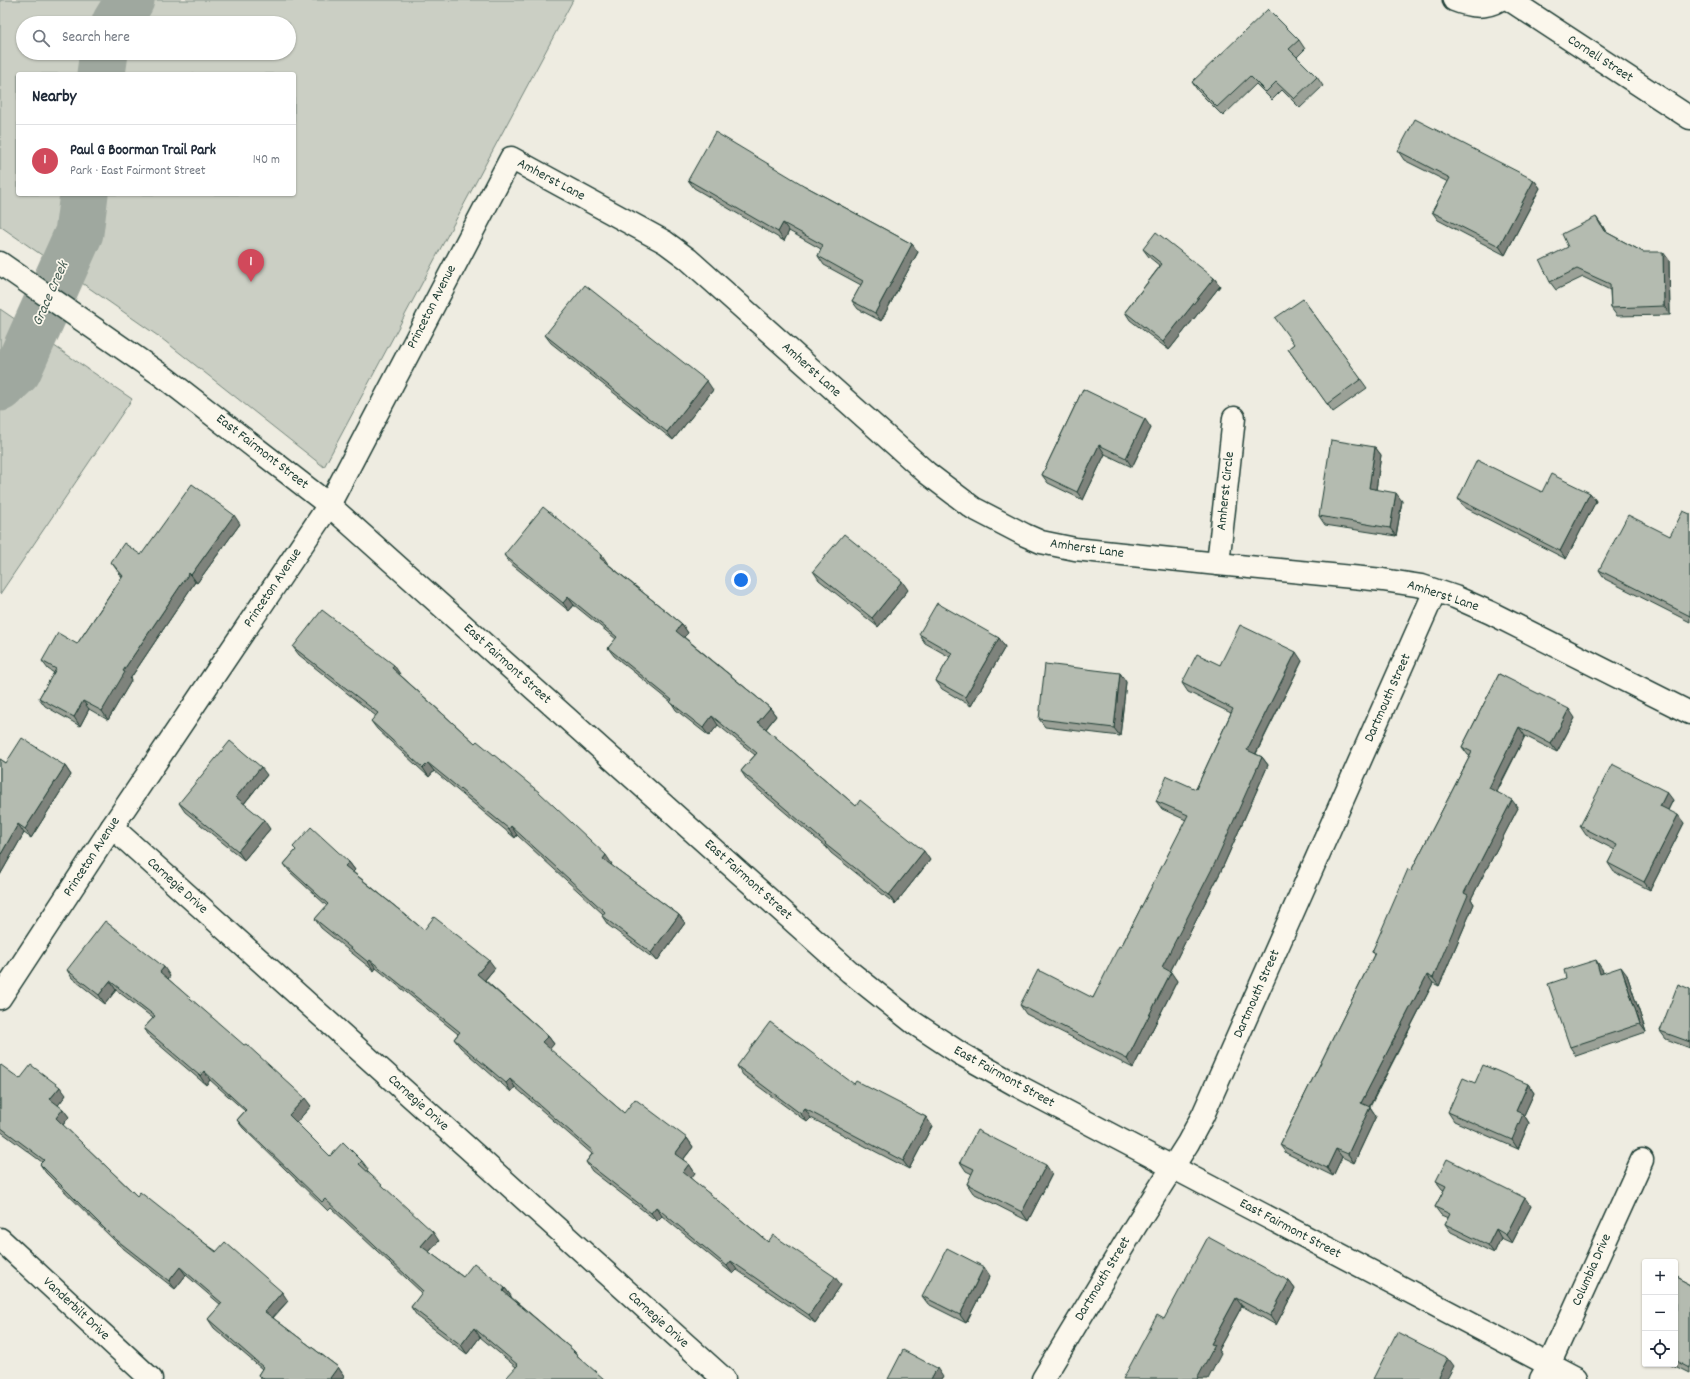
<!DOCTYPE html>
<meta charset="utf-8">
<style>
body{margin:0;font-family:Dekko,sans-serif;background:#f2f2f3;color:#1f2937}
.controls{position:absolute;right:12px;bottom:12px;display:grid;overflow:hidden;border-radius:4px;box-shadow:0 1px 3px #0004}
.controls button{width:36px;height:36px;display:grid;place-items:center;padding:0;border:0;border-bottom:1px solid #e0e1e3;background:#fff;color:#1f2937;font:20px sans-serif}
.you{position:absolute;left:741px;top:580px;width:14px;height:14px;margin:-10px;border:3px solid #fff;border-radius:50%;background:#1a73e8;box-shadow:0 0 0 6px #1a73e833}
.badge{display:grid;place-items:center;width:26px;height:26px;border-radius:50%;background:#d1495b;color:#fff;font-size:13px;font-weight:700}
.pin{position:absolute;translate:-50% -33px;filter:drop-shadow(0 1px 2px #0008)}
.pin::after{content:'';position:absolute;top:21px;width:14px;height:12px;background:inherit;clip-path:polygon(0 0,100% 0,50% 100%)}
.list{margin:0;padding:0;list-style:none}
h2{display:flex;justify-content:space-between;align-items:center;height:52px;margin:0;padding:0 16px;font-size:17px}
h2 small{font-size:13px;font-weight:400;color:#747a83}
.list li{display:grid;grid-template-columns:26px 1fr auto;gap:12px;align-items:center;box-sizing:border-box;height:72px;padding:0 16px;border-top:1px solid #e0e1e3}
.list b{display:block;font-size:15px;white-space:nowrap}
.list p{margin:0;font-size:13px;white-space:nowrap;color:#747a83}
.list em{font-size:13px;font-style:normal;color:#747a83}
.icon{flex:none;width:22px;height:22px;fill:none;stroke:currentColor;stroke-width:2;stroke-linecap:round;stroke-linejoin:round}
.map{position:relative;flex:none;width:1690px;height:1379px;overflow:hidden}
.search{position:absolute;background:#fff;box-shadow:0 1px 3px #0004;left:16px;top:16px;width:280px;height:44px;display:flex;align-items:center;gap:10px;box-sizing:border-box;padding:0 14px;border-radius:22px;color:#747a83;font-size:15px}
.panel{position:absolute;background:#fff;box-shadow:0 1px 3px #0004;left:16px;top:72px;width:280px;height:124px;border-radius:4px}
.map>svg:first-child{display:block}
</style>
<div class="map">
<svg width="1690" height="1379" viewBox="0 0 1690 1379">
<rect width="100%" height="100%" fill="#eeece1"/>
<filter id="ink" filterUnits="userSpaceOnUse"><feTurbulence type="fractalNoise" baseFrequency=".025" numOctaves="2"/><feDisplacementMap in="SourceGraphic" scale="8" xChannelSelector="R" yChannelSelector="G"/><feConvolveMatrix kernelMatrix="1 2 1 2 8 2 1 2 1" color-interpolation-filters="sRGB"/></filter>
<g filter="url(#ink)">
<g fill="#cbcfc4" stroke="#75867c" fill-rule="evenodd">
<path d="M0 0H573L324 467 161 338 0 226ZM23 23H289V53H23ZM18 74H294V194H18Z"/>
<path d="M0 309 132 399 0 594Z"/>
</g>
<g fill="none" stroke-linecap="round" stroke-linejoin="round">
<g stroke="#9fa89f" stroke-width="49">
<path d="M116 23 130 0"/>
<path d="M101 74 104 53"/>
<path d="M0 387 17 371 79 233 84 194"/>
</g>
<defs>
<g id="minor">
<path d="M1454 0C1469 6 1484 9 1499 0"/>
<path d="M1510 0 1690 118"/>
<path d="M1218 564 1234 418"/>
<path d="M112 827 724 1379"/>
<path d="M0 998 112 827 329 505 511 158 665 242 688 259 927 473 973 508 1025 535 1041 542 1075 549 1218 564 1383 580 1422 586 1455 597 1491 613 1690 713"/>
<path d="M0 1239 151 1379"/>
<path d="M1043 1379 1136 1225 1188 1143 1203 1115 1435 591"/>
<path d="M1541 1379 1549 1365 1642 1160"/>
</g>
<path id="tertiary" d="M0 263 164 377 329 505 850 972 914 1023 961 1054 1018 1086 1576 1379"/>
</defs>
<use href="#minor" stroke="#1f3d34" stroke-width="25"/>
<use href="#tertiary" stroke="#1f3d34" stroke-width="25"/>
<use href="#minor" stroke="#fbf7ec" stroke-width="22"/>
<use href="#tertiary" stroke="#fbf7ec" stroke-width="22"/>
</g>
<g fill="#9ba197" stroke="#1f3d34">
<path d="M1299 40 1305 49 1297 57 1317 77 1323 86 1300 108 1282 90 1272 100 1256 84 1223 116 1198 91 1192 82Z"/>
<path d="M1398 151 1534 180 1540 188 1505 255 1438 220 1432 212 1448 182 1404 160Z"/>
<path d="M688 180 805 186 912 244 918 252 881 321 858 309 852 301 861 285 824 265 818 256 821 249 789 231 784 241 694 188Z"/>
<path d="M1602 225 1606 232 1643 252 1669 260 1670 315 1617 316 1611 308 1610 290 1583 277 1556 290 1550 282Z"/>
<path d="M1143 249 1214 278 1220 286 1169 350 1130 320 1125 312 1160 266 1149 257Z"/>
<path d="M1303 299 1367 388 1333 412 1288 349 1294 344Z"/>
<path d="M545 335 713 390 673 440 551 343Z"/>
<path d="M1083 389 1151 428 1132 467 1105 454 1083 500 1048 483 1042 475Z"/>
<path d="M1375 447 1381 455 1376 490 1402 501 1396 536 1325 525 1319 516Z"/>
<path d="M1542 492 1590 493 1596 501 1566 559 1464 507 1458 499Z"/>
<path d="M1690 514V622L1605 579 1599 570 1670 536Z"/>
<path d="M240 524 197 583 195 582 130 679 131 681 108 720 89 709 80 726 45 706 39 698 54 673 48 669 42 661 77 644 122 577 111 562 141 555Z"/>
<path d="M504 555 608 564 682 624 688 633 684 637 770 708 776 716 766 729 856 806 930 860 895 904 831 853 827 848 747 780 741 771 755 755 718 725 709 736 676 710 671 702 614 656 608 648 616 639 574 605 569 611 510 563Z"/>
<path d="M813 571 908 590 878 627 819 580Z"/>
<path d="M919 634 999 638 1005 647 971 706 942 689 936 681 950 657 925 643Z"/>
<path d="M293 647 400 674H399L475 743 612 864 611 865 679 915 685 923 657 961 608 925 602 916 603 914 517 835 515 838 434 771 429 777 377 729 371 721 376 716 299 655Z"/>
<path d="M1302 661 1256 754 1262 757 1268 765 1221 871 1170 972 1177 981 1133 1068 1026 1014 1020 1005 1093 998 1121 947 1186 820 1162 809 1156 801 1196 789 1231 713 1188 692 1182 683 1220 665Z"/>
<path d="M1120 673 1126 682 1120 736 1045 727 1039 719Z"/>
<path d="M1499 674 1575 718 1557 752 1525 736 1497 792 1518 808 1471 899 1474 904 1439 986 1433 983 1370 1107 1376 1116 1354 1163 1342 1157 1333 1176 1286 1153 1280 1145 1374 955 1372 952 1411 871 1470 756 1468 755 1462 747Z"/>
<path d="M0 759 6 763 65 766 71 775 31 838 24 833 0 875Z"/>
<path d="M267 775 244 804 270 829 244 860 185 812 179 803Z"/>
<path d="M1673 800 1668 810 1684 823 1650 890 1614 872 1608 863 1615 850 1586 835 1580 826Z"/>
<path d="M293 847 349 862 355 870 353 872 424 930 495 968 485 980 548 1036 554 1044 549 1049 624 1113 687 1138 693 1147 683 1160 689 1164 695 1173 690 1178 768 1242 841 1285 815 1323 737 1270 733 1274 662 1216 657 1221 592 1171 586 1162 592 1154 515 1087 511 1092 460 1047 454 1039 458 1034 376 968 374 971 321 928 315 919 327 906 290 872 284 864 296 850Z"/>
<path d="M1602 969 1603 973 1627 975 1646 1032 1576 1056 1570 1047Z"/>
<path d="M67 970 170 976 168 979 311 1106 296 1122 330 1156 362 1161 368 1169 367 1171 439 1241 429 1252 463 1277 505 1288 511 1296V1297L574 1351 580 1359 516 1367 480 1337 467 1354 417 1316 411 1307 422 1293 331 1208 328 1211 243 1128 237 1120 245 1111 210 1080 206 1085 150 1037 144 1028 153 1018 116 990 105 1004 72 978Z"/>
<path d="M1690 989V1048L1666 1039 1660 1031Z"/>
<path d="M0 1066 20 1079 66 1095 58 1105 69 1117 63 1125 137 1196 288 1301 273 1318 338 1367 344 1376 342 1379H261L258 1375 262 1369 214 1328 208 1319 221 1305 186 1275 175 1289 119 1245 46 1173 40 1164 42 1162 0 1131Z"/>
<path d="M737 1066 854 1084 926 1117 932 1126 909 1169 811 1118 807 1122 743 1075Z"/>
<path d="M1475 1083 1528 1084 1534 1093 1524 1115 1529 1123 1518 1149 1454 1121 1448 1112Z"/>
<path d="M960 1162 1052 1174 1028 1221 973 1193 967 1184 972 1174 966 1171Z"/>
<path d="M1436 1181 1531 1206 1512 1243 1501 1238 1494 1253 1451 1232 1445 1224 1448 1218 1441 1215 1435 1207 1444 1190 1442 1189Z"/>
<path d="M990 1276 966 1323 928 1304 922 1296Z"/>
<path d="M1675 1276 1690 1284V1373L1672 1364H1675Z"/>
<path d="M1289 1281 1295 1289 1276 1325 1242 1306 1218 1350 1221 1354 1164 1319Z"/>
</g>
<g fill="#7e837b" stroke="#1f3d34">
<path d="M1534 180 1540 188 1505 255 1499 246Z"/>
<path d="M1596 217 1602 225 1610 239 1604 231Z"/>
<path d="M783 223 789 231 784 241 778 232Z"/>
<path d="M912 244 918 252 881 321 875 313Z"/>
<path d="M1663 252 1669 260 1670 315 1664 306Z"/>
<path d="M1214 278 1220 286 1169 350 1163 342Z"/>
<path d="M707 381 713 390 673 440 667 432Z"/>
<path d="M1145 419 1151 428 1132 467 1126 458Z"/>
<path d="M1099 445 1105 454 1083 500 1077 492Z"/>
<path d="M1375 447 1381 455 1375 497 1369 488Z"/>
<path d="M1396 493 1402 501 1396 536 1390 528Z"/>
<path d="M1590 493 1596 501 1566 559 1560 551Z"/>
<path d="M234 515 240 524 197 583 191 575Z"/>
<path d="M602 555 608 564 606 566 600 558Z"/>
<path d="M189 573 195 582 130 679 131 681 108 720 102 711 123 671Z"/>
<path d="M902 581 908 590 878 627 872 618Z"/>
<path d="M568 597 574 605 569 611 563 603Z"/>
<path d="M682 624 688 633 682 639 676 631Z"/>
<path d="M999 638 1005 647 971 706 965 697Z"/>
<path d="M1296 652 1302 661 1253 759 1247 750Z"/>
<path d="M394 665 400 674 398 676 392 668Z"/>
<path d="M1120 673 1126 682 1120 736 1114 728Z"/>
<path d="M83 701 89 709 80 726 74 717Z"/>
<path d="M770 708 776 716 764 731 758 722Z"/>
<path d="M1569 709 1575 718 1557 752 1551 744Z"/>
<path d="M712 716 718 725 709 736 703 728Z"/>
<path d="M1519 727 1525 736 1494 796 1489 788Z"/>
<path d="M1262 757 1268 765 1221 871 1168 976 1162 967Z"/>
<path d="M428 763 434 771 429 777 423 768Z"/>
<path d="M65 766 71 775 31 838 25 829Z"/>
<path d="M261 767 267 775 242 806 236 797Z"/>
<path d="M1667 792 1673 800 1666 814 1660 806Z"/>
<path d="M1512 800 1518 808 1471 899 1474 904 1439 986 1433 978 1464 893Z"/>
<path d="M1678 815 1684 823 1650 890 1644 882Z"/>
<path d="M264 820 270 829 244 860 238 851Z"/>
<path d="M18 824 24 833 0 875V856Z"/>
<path d="M511 826 517 835 515 838 509 829Z"/>
<path d="M924 851 930 860 895 904 889 895Z"/>
<path d="M606 855 612 864 609 867 603 859Z"/>
<path d="M349 862 355 870 351 874 345 866Z"/>
<path d="M679 915 685 923 657 961 651 953Z"/>
<path d="M370 960 376 968 374 971 368 962Z"/>
<path d="M489 960 495 968 483 982 477 974Z"/>
<path d="M1596 960 1602 969 1606 982 1600 974Z"/>
<path d="M164 967 170 976 166 981 160 972Z"/>
<path d="M1621 967 1627 975 1646 1032 1640 1024Z"/>
<path d="M1171 972 1177 981 1133 1068 1127 1059Z"/>
<path d="M1427 975 1433 983 1367 1111 1361 1103Z"/>
<path d="M110 981 116 990 105 1004 99 995Z"/>
<path d="M548 1036 554 1044 548 1051 542 1042Z"/>
<path d="M204 1071 210 1080 206 1085 200 1076Z"/>
<path d="M510 1079 515 1087 511 1092 506 1083Z"/>
<path d="M1528 1084 1534 1093 1524 1115 1529 1123 1518 1149 1512 1140 1516 1111Z"/>
<path d="M60 1087 66 1095 56 1108 50 1099Z"/>
<path d="M305 1098 311 1106 295 1124 289 1115Z"/>
<path d="M1370 1107 1376 1116 1354 1163 1348 1154Z"/>
<path d="M63 1109 69 1117 62 1126 56 1118Z"/>
<path d="M805 1109 811 1118 807 1122 801 1114Z"/>
<path d="M926 1117 932 1126 909 1169 903 1161Z"/>
<path d="M687 1138 693 1147 681 1162 675 1154Z"/>
<path d="M1336 1149 1342 1157 1333 1176 1327 1168Z"/>
<path d="M689 1164 695 1173 689 1181 683 1172Z"/>
<path d="M1046 1165 1052 1174 1028 1221 1022 1212Z"/>
<path d="M1525 1198 1531 1206 1512 1243 1506 1235Z"/>
<path d="M656 1207 662 1216 657 1221 651 1213Z"/>
<path d="M1496 1229 1501 1238 1494 1253 1488 1245Z"/>
<path d="M433 1232 439 1241 427 1254 421 1246Z"/>
<path d="M731 1261 737 1270 733 1274 727 1266Z"/>
<path d="M180 1267 186 1275 175 1289 169 1281Z"/>
<path d="M984 1267 990 1276 966 1323 960 1315Z"/>
<path d="M835 1277 841 1285 815 1323 809 1315Z"/>
<path d="M1289 1281 1295 1289 1276 1325 1270 1316Z"/>
<path d="M505 1288 511 1296 509 1299 503 1291Z"/>
<path d="M282 1292 288 1301 270 1320 265 1312Z"/>
<path d="M1236 1298 1242 1306 1218 1350 1221 1354 1208 1379H1197L1211 1344Z"/>
<path d="M474 1328 480 1337 467 1354 461 1345Z"/>
<path d="M574 1351 580 1359 573 1352Z"/>
<path d="M1448 1358 1454 1366 1447 1379H1437Z"/>
<path d="M338 1367 344 1376 342 1379H331L330 1378Z"/>
<path d="M937 1368 943 1377 942 1379H931Z"/>
</g>
<g fill="#b4bbb0" stroke="#1f3d34">
<path d="M1268 9 1299 40 1289 49 1317 77 1294 99 1276 82 1266 92 1250 76 1217 107 1192 82Z"/>
<path d="M1415 119 1534 180 1499 246 1432 212 1450 178 1398 151Z"/>
<path d="M715 132 805 186 912 244 875 313 852 301 863 281 818 256 823 245 783 223 778 232 688 180Z"/>
<path d="M1596 217 1604 231 1643 252H1663L1664 306 1611 308 1610 284 1577 269 1550 282 1540 261 1568 247 1562 234Z"/>
<path d="M1156 232 1214 278 1163 342 1125 312 1162 264 1143 249Z"/>
<path d="M585 285 707 381 667 432 545 335Z"/>
<path d="M1303 299 1361 379 1327 404 1288 349 1294 344 1275 318Z"/>
<path d="M1083 389 1145 419 1126 458 1099 445 1077 492 1042 475Z"/>
<path d="M1331 440 1375 447 1369 488 1396 493 1390 528 1319 516Z"/>
<path d="M1477 460 1542 492 1551 474 1590 493 1560 551 1458 499Z"/>
<path d="M192 484 234 515 191 575 189 573 123 671 125 672 102 711 83 701 74 717 39 698 56 669 42 661 58 633 77 644 123 576 111 562 124 543 141 555Z"/>
<path d="M543 507 602 555 600 558 682 624 676 631 770 708 758 722 856 806 860 800 924 851 889 895 825 844 826 843 741 771 757 753 712 716 703 728 670 702 672 700 608 648 617 637 568 597 563 603 504 555Z"/>
<path d="M1683 511 1690 514V616L1599 570 1628 515 1670 536Z"/>
<path d="M844 534 902 581 872 618 813 571Z"/>
<path d="M937 603 999 638 965 697 936 681 952 653 919 634Z"/>
<path d="M322 610 394 665 392 668 475 743 477 741 539 792 606 855 603 859 679 915 651 953 602 916 605 912 511 826 509 829 428 763 423 768 371 721 378 713 293 647Z"/>
<path d="M1240 625 1296 652 1247 750 1262 757 1215 863 1162 967 1171 972 1127 1059 1020 1005 1038 970 1093 998 1119 946 1121 947 1188 815 1156 801 1167 776 1196 789 1233 709 1182 683 1197 654 1220 665Z"/>
<path d="M1045 664 1120 673 1114 728 1039 719Z"/>
<path d="M1499 674 1569 709 1551 744 1519 727 1489 788 1512 800 1464 893 1468 895 1433 978 1427 975 1361 1103 1370 1107 1348 1154 1336 1149 1327 1168 1280 1145 1375 953 1372 952 1408 869 1411 871 1472 752 1462 747Z"/>
<path d="M22 738 65 766 25 829 18 824 0 856V759L6 763Z"/>
<path d="M230 741 261 767 236 797 264 820 238 851 179 803Z"/>
<path d="M1612 764 1667 792 1660 806 1678 815 1644 882 1608 863 1617 845 1580 826Z"/>
<path d="M311 827 349 862 345 866 424 930 434 917 489 960 477 974 548 1036 542 1042 624 1113 635 1099 687 1138 675 1154 689 1164 683 1172 768 1242 773 1235 835 1277 809 1315 731 1261 727 1266 656 1207 651 1213 586 1162 594 1152 510 1079 506 1083 454 1039 460 1032 370 960 368 962 315 919 328 904 284 864 296 850 293 847Z"/>
<path d="M105 921 164 967 160 972 244 1045 246 1044 305 1098 289 1115 330 1156 343 1142 362 1161 359 1164 433 1232 421 1246 463 1277 474 1263 505 1288 503 1291 574 1351 573 1352 604 1379H507L506 1378 518 1365 474 1328 461 1345 411 1307 423 1291 325 1199 322 1202 237 1120 246 1110 204 1071 200 1076 144 1028 155 1016 110 981 99 995 67 970Z"/>
<path d="M1596 960 1600 974 1621 967 1640 1024 1570 1047 1548 984 1566 978 1564 970Z"/>
<path d="M1678 984 1690 989V1042L1660 1031Z"/>
<path d="M770 1022 854 1084 856 1081 926 1117 903 1161 805 1109 801 1114 737 1066Z"/>
<path d="M1 1065 20 1079 31 1065 60 1087 50 1099 63 1109 56 1118 137 1196 140 1192 216 1252 225 1242 282 1292 265 1312 338 1367 330 1378 331 1379H264L258 1375 263 1367 208 1319 222 1303 180 1267 169 1281 113 1237 40 1164 44 1160 0 1127V1066Z"/>
<path d="M1483 1065 1528 1084 1516 1111 1523 1114 1512 1140 1448 1112 1463 1078 1475 1083Z"/>
<path d="M977 1130 1046 1165 1022 1212 967 1184 974 1169 960 1162Z"/>
<path d="M1447 1159 1525 1198 1506 1235 1496 1229 1488 1245 1445 1224 1450 1214 1435 1207 1446 1186 1436 1181Z"/>
<path d="M1208 1237 1289 1281 1270 1316 1236 1298 1211 1344 1215 1345 1197 1379H1123L1157 1315 1164 1319Z"/>
<path d="M947 1248 984 1267 960 1315 922 1296Z"/>
<path d="M1675 1276 1690 1284V1368L1675 1360Z"/>
<path d="M1397 1332 1448 1358 1437 1379H1373Z"/>
<path d="M903 1350 937 1368 931 1379H888Z"/>
</g>
</g>
<g text-anchor="middle" dominant-baseline="central" stroke-width="3.5" stroke-linejoin="round" paint-order="stroke">
<g font-size="14" fill="#1f3d34" stroke="#fbf7ec">
<text transform="translate(1600 59) rotate(33)">Cornell Street</text>
<text transform="translate(551 180) rotate(28)">Amherst Lane</text>
<text transform="translate(432 307) rotate(-63)">Princeton Avenue</text>
<text transform="translate(811 370) rotate(42)">Amherst Lane</text>
<text transform="translate(262 452) rotate(38)">East Fairmont Street</text>
<text transform="translate(1226 491) rotate(-84)">Amherst Circle</text>
<text transform="translate(1087 549) rotate(8)">Amherst Lane</text>
<text transform="translate(273 588) rotate(-56)">Princeton Avenue</text>
<text transform="translate(1443 596) rotate(18)">Amherst Lane</text>
<text transform="translate(507 664) rotate(42)">East Fairmont Street</text>
<text transform="translate(1388 698) rotate(-66)">Dartmouth Street</text>
<text transform="translate(92 857) rotate(-57)">Princeton Avenue</text>
<text transform="translate(748 880) rotate(42)">East Fairmont Street</text>
<text transform="translate(177 886) rotate(42)">Carnegie Drive</text>
<text transform="translate(1257 994) rotate(-66)">Dartmouth Street</text>
<text transform="translate(1004 1077) rotate(29)">East Fairmont Street</text>
<text transform="translate(418 1103) rotate(42)">Carnegie Drive</text>
<text transform="translate(1290 1229) rotate(28)">East Fairmont Street</text>
<text transform="translate(1592 1270) rotate(-66)">Columbia Drive</text>
<text transform="translate(1103 1279) rotate(-59)">Dartmouth Street</text>
<text transform="translate(76 1309) rotate(43)">Vanderbilt Drive</text>
<text transform="translate(658 1320) rotate(42)">Carnegie Drive</text>
</g>
<g font-size="15" font-style="italic" fill="#455d54" stroke="#fbf7ec">
<text transform="translate(51 294) rotate(-66)">Grace Creek</text>
</g>
</g>
</svg>
<div class="controls">
<button>+</button>
<button>−</button>
<button><svg class="icon" aria-label="locate" viewBox="0 0 24 24"><circle cx="12" cy="12" r="6"/><path d="M12 2v4M12 18v4M2 12h4M18 12h4"/></svg></button>
</div>
<div class="you"></div>
<div class="pin badge" style="left:251px;top:282px">1</div>
<div class="search"><svg class="icon" aria-label="search" viewBox="0 0 24 24"><circle cx="10" cy="10" r="6"/><path d="M15 15l6 6"/></svg>Search here</div>
<section class="panel">
<h2>Nearby<small></small></h2>
<ul class="list">
<li><span class="badge">1</span><div><b>Paul G Boorman Trail Park</b><p>Park · East Fairmont Street</p></div><em>140 m</em></li>
</ul>
</section>
</div>
